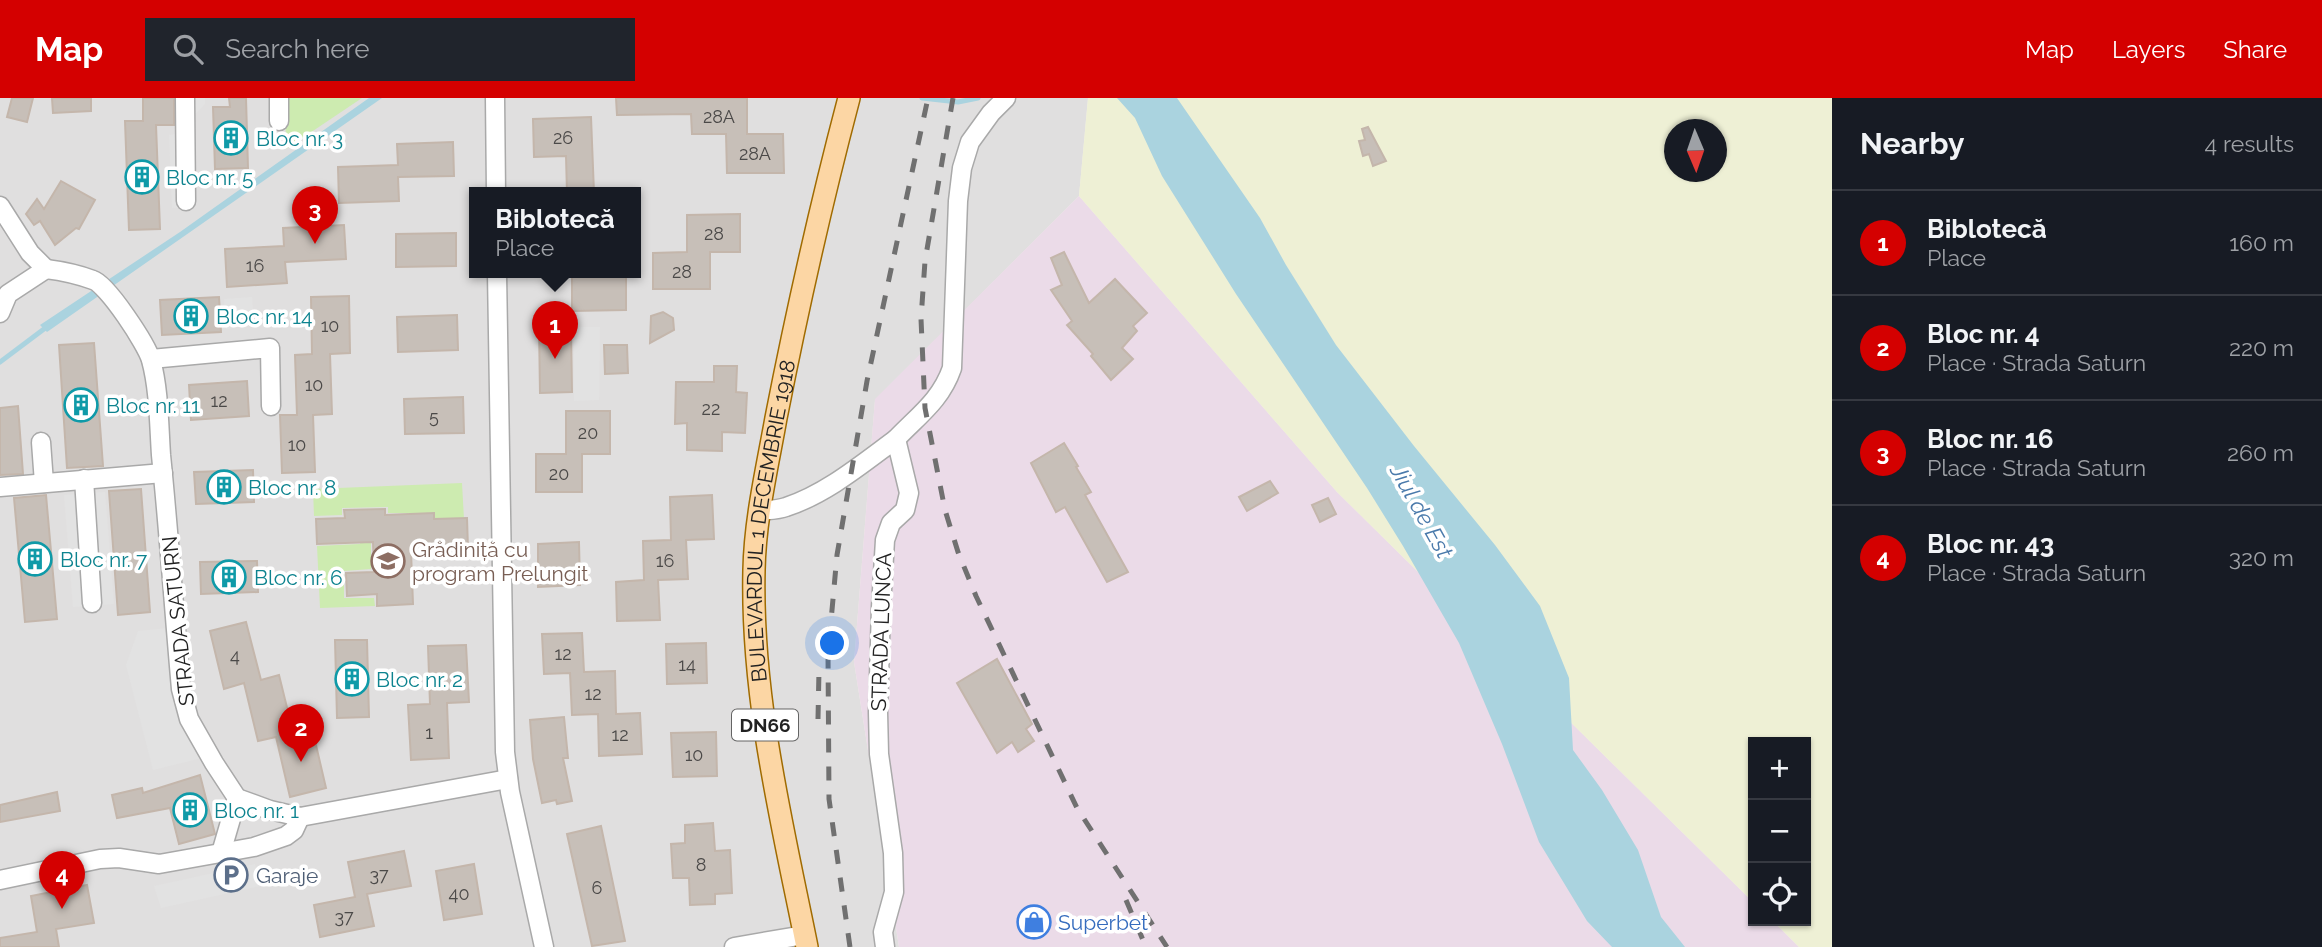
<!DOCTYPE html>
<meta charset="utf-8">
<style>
body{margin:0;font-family:Raleway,sans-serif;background:#20242c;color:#f1f3f6}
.controls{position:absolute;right:21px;bottom:21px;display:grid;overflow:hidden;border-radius:0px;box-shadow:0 2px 5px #0004}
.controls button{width:63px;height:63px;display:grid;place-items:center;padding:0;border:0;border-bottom:2px solid #363941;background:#171b24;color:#f1f3f6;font:35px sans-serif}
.compass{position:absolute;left:1664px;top:21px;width:63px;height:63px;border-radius:50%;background:#171b24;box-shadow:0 2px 5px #0004;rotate:178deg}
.you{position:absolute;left:833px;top:546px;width:24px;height:24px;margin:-18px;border:5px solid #fff;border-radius:50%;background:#1a73e8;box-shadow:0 0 0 10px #1a73e833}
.badge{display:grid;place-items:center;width:46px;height:46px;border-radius:50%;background:#d40000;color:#fff;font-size:23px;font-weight:700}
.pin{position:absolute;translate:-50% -58px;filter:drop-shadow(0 2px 4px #0008)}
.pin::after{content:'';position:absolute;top:37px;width:24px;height:21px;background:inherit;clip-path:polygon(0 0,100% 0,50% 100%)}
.popup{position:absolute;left:469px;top:89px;width:172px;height:91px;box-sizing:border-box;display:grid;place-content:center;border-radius:0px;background:#171b24;filter:drop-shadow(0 2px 5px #0005);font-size:23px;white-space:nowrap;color:#9ea1a6}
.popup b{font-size:26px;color:#f1f3f6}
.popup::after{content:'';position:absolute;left:50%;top:100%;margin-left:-14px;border:14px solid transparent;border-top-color:#171b24}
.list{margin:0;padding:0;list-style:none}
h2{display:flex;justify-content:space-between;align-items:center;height:91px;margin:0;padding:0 28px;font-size:30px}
h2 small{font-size:23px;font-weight:400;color:#9ea1a6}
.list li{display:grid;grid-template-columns:46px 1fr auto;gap:21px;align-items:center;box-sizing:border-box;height:105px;padding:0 28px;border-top:2px solid #363941}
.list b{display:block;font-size:26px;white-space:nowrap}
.list p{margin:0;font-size:23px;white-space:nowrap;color:#9ea1a6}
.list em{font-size:23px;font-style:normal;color:#9ea1a6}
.icon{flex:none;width:38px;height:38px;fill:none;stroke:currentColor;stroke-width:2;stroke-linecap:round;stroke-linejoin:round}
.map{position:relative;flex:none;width:1832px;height:849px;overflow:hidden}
header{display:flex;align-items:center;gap:42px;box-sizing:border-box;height:98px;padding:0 35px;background:#d40000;color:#fff}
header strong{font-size:33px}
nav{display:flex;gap:38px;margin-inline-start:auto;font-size:24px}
.search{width:490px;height:63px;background:#20242c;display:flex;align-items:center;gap:18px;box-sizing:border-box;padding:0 24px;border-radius:0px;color:#9ea1a6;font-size:26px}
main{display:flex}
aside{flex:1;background:#171b24}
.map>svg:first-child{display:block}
</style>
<header>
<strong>Map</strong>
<div class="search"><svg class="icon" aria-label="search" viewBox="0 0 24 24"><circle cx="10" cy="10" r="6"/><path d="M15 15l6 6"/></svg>Search here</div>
<nav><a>Map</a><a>Layers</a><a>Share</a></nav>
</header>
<main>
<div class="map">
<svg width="1832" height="849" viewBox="0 0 1832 849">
<rect width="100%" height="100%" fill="#f2efe9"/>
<path fill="#e0dfdf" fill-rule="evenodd" d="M0 0H1088L1079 98 875 302 854 564 899 849H0ZM475 95H636V175H475Z"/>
<path fill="#ebdbe8" d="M1079 98 1337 394 1753 804V823H1773L1799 849H899L854 564 875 301Z"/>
<path fill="#eef0d5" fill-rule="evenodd" d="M1088 0H1832V849H1799L1773 823H1806V644H1753V804L1337 394 1079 98ZM1674 32H1716V74H1674Z"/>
<g fill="#cdebb0">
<path d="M285 0H362L286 51Z"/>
<path d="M462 385 464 421H434V415H388V409L342 410V417L314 418 313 391Z"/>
<path d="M361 440H371V471L344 473V500H374L375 508 320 510 317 448 360 446Z"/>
</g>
<g fill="#e2e2e2">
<path d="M181 0H205V6L193 19 195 109 172 110 169 37 182 35Z"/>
<path d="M252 199 254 226 226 231 224 201Z"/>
<path d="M574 229H600L599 302 574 303Z"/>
<path d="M105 394 114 506 73 509 64 397Z"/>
<path d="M168 530 173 591 180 621 202 660 153 672 126 567 138 533Z"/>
<path d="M255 766 260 788 161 810 154 788Z"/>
</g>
<g fill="#aad3df">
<path d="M369 0H382L47 234 40 227 180 134Z"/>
<path d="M1117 0H1177L1260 120 1286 167 1336 247 1414 348 1495 447 1540 508 1569 580 1573 652 1602 692 1638 752 1661 819 1685 849H1612L1587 823 1539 744 1502 646 1459 545 1403 448 1367 390 1236 196 1162 78 1135 20Z"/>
</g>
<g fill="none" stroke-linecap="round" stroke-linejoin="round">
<g stroke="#aad3df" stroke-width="5">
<path d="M922 0 958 4 978 0"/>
<path d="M0 264 48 228"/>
</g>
</g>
<g fill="#c7bfb8" stroke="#c4b6ab" stroke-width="2">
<path d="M12 0H33L27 24 7 19Z"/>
<path d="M52 0H91V13L53 15Z"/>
<path d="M143 0H174V27H156L160 131 129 132 125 23H143Z"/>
<path d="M229 0H246L248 70 215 71 213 9H230Z"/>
<path d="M616 0H747V36H783L784 75H727L726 36H692L691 16 617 17Z"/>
<path d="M591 19 594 95H567L566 58 534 59 533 21Z"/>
<path d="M1368 29 1386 63 1373 68 1369 56 1363 58 1359 43 1365 42 1362 31Z"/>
<path d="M453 44 454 78 398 79 399 103 339 105 338 69 398 67 397 46Z"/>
<path d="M61 83 95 102 79 131 76 130 55 147 40 123 34 127 26 116 37 101 44 111Z"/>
<path d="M740 116V154H710V191H653V155L687 154V117Z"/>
<path d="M344 127 346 161 285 164 287 185 227 189 225 151 284 148 283 130Z"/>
<path d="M456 135V168L396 169V136Z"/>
<path d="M1064 154 1089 205 1115 181 1147 215 1133 228 1137 233 1122 250 1133 261 1111 282 1091 258 1093 256 1067 227 1072 223 1051 192 1062 187 1051 160Z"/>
<path d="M572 175H626V212L572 213Z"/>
<path d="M349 198 350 255 330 256 332 316 313 317 315 374 282 375 280 317H297L295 257 312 256 311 199Z"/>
<path d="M219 199 221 234 162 237 160 202Z"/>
<path d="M663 214 673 220 674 232 650 245 651 218Z"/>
<path d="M457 217 458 252 398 254 397 219Z"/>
<path d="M539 228H571L572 294 540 295Z"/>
<path d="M94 245 103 368 67 370 59 247Z"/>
<path d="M604 247H627L628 275 605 276Z"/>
<path d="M714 268H737L736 294 747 295 745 335 722 334V353L687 352V325L675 326 676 284H714Z"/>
<path d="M247 283 249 318 191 322 189 287Z"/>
<path d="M463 299 464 335 405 336 404 301Z"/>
<path d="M18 308 23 376 0 377V310Z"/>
<path d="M566 313H610V356H582V394H536V356H566Z"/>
<path d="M1064 345 1078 368 1076 369 1091 394 1085 397 1128 474 1107 484 1065 409 1056 414 1031 365Z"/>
<path d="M253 372 254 404 196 406 194 374Z"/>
<path d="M1270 383 1278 395 1247 413 1239 399Z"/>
<path d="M141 391 150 514 118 517 109 393Z"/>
<path d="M46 397 57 521 25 524 14 400Z"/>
<path d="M712 397 714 441 686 442 688 481 658 482 660 522 617 523 616 484 644 482 643 443 671 442 670 399Z"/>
<path d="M1328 400 1336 416 1320 424 1312 407Z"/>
<path d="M385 411V417L434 415V421L467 420 468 451 411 453 413 506 377 508V496L347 498 346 475 374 474 373 444 317 446 316 421 345 420 344 412Z"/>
<path d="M579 444 580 487 538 489V446Z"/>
<path d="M257 463 258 494 201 496 200 464Z"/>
<path d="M246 524 261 582 279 577 293 634 312 630 326 690 290 699 276 639 258 643 244 585 224 591 210 533Z"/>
<path d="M582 535 584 574 615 573 616 616 640 615 642 656 599 658 598 616 572 617 570 575 544 576 542 536Z"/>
<path d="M335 542H367L369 619 337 620Z"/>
<path d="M706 545 707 585 667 586 666 546Z"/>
<path d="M466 547 469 604 447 605 449 660 411 662 408 607 430 606 428 548Z"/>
<path d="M997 561 1032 626 1026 631 1034 643 1018 654 1012 644 997 655 957 585Z"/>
<path d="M564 619 568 660H563L572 703 557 706 556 702 542 705 533 661 530 622Z"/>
<path d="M716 634 717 678 673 679 671 635Z"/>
<path d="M200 677 215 736 179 746 170 710 117 720 112 697 142 690 143 695Z"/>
<path d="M57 694 60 713 0 724V707Z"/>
<path d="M713 725 715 753 730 752 732 795 715 796V806L690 807 689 780H673L671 746 685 745V727Z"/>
<path d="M601 728 625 843 592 848 567 736Z"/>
<path d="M404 753 411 788 367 796 374 828 320 839 314 807 355 799 348 764Z"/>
<path d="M474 766 482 816 444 822 436 773Z"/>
<path d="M87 787 94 825 56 831 59 849H0V840L37 834 31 798Z"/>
</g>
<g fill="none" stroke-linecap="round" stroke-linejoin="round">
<defs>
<g id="minor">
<path d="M185 0 186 103"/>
<path d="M279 0V23"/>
<path d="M495 0 496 95"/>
<path d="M0 108 30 155 46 171 8 196 0 215"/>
<path d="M46 171C62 173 77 176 93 182 107 186 147 247 151 262 159 291 159 327 161 357 169 435 174 513 181 591L189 621 214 665 237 700 270 712 300 719 508 681"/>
<path d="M497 175 505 654 510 694 544 849"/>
<path d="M151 261 270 250 271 308"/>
<path d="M896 341C919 317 941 302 952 270L958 103 962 70 970 44 991 15 1006 0"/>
<path d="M41 344 44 385"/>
<path d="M84 381 92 505"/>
<path d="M0 389 163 375"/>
<path d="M759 413C768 412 778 412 786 409 826 396 862 366 896 341L909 395 905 412 891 425 885 442 881 509 878 614 879 656 893 755 894 794 883 834 885 849"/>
<path d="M221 755 237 700"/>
<path d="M0 782 100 761 119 760 159 766 254 749 286 738 294 732 300 719"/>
<path d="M734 849 804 837"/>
</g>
<g id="major">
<path id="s1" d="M807 849C782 725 751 599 754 472 755 421 767 371 776 320 797 213 821 106 849 0"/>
</g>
</defs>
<use href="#minor" stroke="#a9a9a9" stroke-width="21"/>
<use href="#major" stroke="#a06b00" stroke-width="24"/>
<use href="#minor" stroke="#fff" stroke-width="18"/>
<use href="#major" stroke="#fcd6a4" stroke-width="21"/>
<g stroke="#707070" stroke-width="5" stroke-dasharray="14 14" stroke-linecap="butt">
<path d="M953 0 925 163 921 221 925 310 945 412 958 454 976 498 1077 710 1167 849"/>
<path d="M818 621 819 572"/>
<path d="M1126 802 1146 849"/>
<path d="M850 849 829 701 828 556 837 457 867 283 928 0"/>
</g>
</g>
<defs>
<symbol id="building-ring" viewBox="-11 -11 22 22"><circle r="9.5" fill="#fff" stroke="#0f9aa8" stroke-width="1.5"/><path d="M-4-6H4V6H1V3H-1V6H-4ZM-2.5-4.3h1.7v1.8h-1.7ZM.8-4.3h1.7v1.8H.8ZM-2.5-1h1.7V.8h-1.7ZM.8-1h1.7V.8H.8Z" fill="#0f9aa8"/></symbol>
<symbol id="school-ring" viewBox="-11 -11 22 22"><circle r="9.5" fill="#fff" stroke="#8d6e63" stroke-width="1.5"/><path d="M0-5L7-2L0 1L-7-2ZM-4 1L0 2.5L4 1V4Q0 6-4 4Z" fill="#8d6e63"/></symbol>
<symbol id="parking-ring" viewBox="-11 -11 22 22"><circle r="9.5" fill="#fff" stroke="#5c6f8a" stroke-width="1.5"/><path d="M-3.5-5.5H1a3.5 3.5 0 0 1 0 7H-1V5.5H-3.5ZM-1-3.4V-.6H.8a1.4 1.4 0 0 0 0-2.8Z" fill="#5c6f8a"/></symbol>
<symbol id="shop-ring" viewBox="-11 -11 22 22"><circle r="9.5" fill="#fff" stroke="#3f7fe0" stroke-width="1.5"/><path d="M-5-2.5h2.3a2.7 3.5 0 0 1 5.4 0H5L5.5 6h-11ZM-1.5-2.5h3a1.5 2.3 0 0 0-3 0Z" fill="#3f7fe0"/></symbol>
</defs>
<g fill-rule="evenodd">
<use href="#building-ring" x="212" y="21" width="38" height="38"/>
<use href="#building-ring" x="123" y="60" width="38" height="38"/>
<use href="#building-ring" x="172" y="199" width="38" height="38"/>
<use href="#building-ring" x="62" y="288" width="38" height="38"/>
<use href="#building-ring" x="205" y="370" width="38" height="38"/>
<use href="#building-ring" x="16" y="442" width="38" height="38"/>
<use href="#school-ring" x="369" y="444" width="38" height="38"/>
<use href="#building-ring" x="210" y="460" width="38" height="38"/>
<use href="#building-ring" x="333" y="562" width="38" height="38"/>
<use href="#building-ring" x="171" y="693" width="38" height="38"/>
<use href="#parking-ring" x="212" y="758" width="38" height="38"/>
<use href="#shop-ring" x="1015" y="805" width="38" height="38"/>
</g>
<g text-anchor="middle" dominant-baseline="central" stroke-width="7" stroke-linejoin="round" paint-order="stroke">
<g font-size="18" fill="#4b4948">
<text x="719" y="18">28A</text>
<text x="563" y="39">26</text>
<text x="755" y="55">28A</text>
<text x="714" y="135">28</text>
<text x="255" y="167">16</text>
<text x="682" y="173">28</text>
<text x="330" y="227">10</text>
<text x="314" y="286">10</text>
<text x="219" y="302">12</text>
<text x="711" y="310">22</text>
<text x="434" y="318">5</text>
<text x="588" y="334">20</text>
<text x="297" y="346">10</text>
<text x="559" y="375">20</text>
<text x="665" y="462">16</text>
<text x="563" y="555">12</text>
<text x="235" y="557">4</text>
<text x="687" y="566">14</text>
<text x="593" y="595">12</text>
<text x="429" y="634">1</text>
<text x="620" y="636">12</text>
<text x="694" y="656">10</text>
<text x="701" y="766">8</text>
<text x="379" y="776">37</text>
<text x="597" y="789">6</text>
<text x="459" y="795">40</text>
<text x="344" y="818">37</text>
</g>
<rect fill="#fff" stroke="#646464" stroke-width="2" x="732" y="611.5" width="66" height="31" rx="5"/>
<g font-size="19" font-weight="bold" fill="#222">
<text x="765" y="627">DN66</text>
</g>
<g font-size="21" fill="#0d838f" stroke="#fff" text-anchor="start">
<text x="256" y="40">Bloc nr. 3</text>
<text x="166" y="79">Bloc nr. 5</text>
<text x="216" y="218">Bloc nr. 14</text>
<text x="106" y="307">Bloc nr. 11</text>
<text x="248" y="389">Bloc nr. 8</text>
<text x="60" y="461">Bloc nr. 7</text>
<text x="254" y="479">Bloc nr. 6</text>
<text x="376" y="581">Bloc nr. 2</text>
<text x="214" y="712">Bloc nr. 1</text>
</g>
<g font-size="21" fill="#222" stroke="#fff">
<text stroke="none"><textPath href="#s1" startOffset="432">BULEVARDUL 1 DECEMBRIE 1918</textPath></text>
<text transform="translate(178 523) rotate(-96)">STRADA SATURN</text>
<text transform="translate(881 534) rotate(-88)">STRADA LUNCA</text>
</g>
<g font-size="21" fill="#785e54" stroke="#fff" text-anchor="start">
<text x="412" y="451">Grădiniță cu<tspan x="412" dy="24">program Prelungit</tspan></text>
</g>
<g font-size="21" fill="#4e5e75" stroke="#fff" text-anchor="start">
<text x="256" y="777">Garaje</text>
</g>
<g font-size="21" fill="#366cbe" stroke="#fff" text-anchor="start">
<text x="1058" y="824">Superbet</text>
</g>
<g font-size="23" font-style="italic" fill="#4a7aab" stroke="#fff">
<text transform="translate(1422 413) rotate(61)">Jiul de Est</text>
</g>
</g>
</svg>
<div class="controls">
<button>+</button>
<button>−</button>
<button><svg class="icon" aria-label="locate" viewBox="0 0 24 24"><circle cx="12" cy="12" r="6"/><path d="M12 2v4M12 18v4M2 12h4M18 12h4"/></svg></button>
</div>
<svg class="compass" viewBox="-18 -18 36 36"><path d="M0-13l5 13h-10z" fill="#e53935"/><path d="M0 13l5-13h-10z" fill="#9ea1a6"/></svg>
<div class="you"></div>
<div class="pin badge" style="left:555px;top:261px">1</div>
<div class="popup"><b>Biblotecă</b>Place</div>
<div class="pin badge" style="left:301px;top:664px">2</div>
<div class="pin badge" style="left:315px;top:146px">3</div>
<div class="pin badge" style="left:62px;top:811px">4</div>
</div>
<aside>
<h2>Nearby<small>4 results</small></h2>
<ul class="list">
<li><span class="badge">1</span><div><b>Biblotecă</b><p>Place</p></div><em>160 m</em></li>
<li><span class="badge">2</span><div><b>Bloc nr. 4</b><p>Place · Strada Saturn</p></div><em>220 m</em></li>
<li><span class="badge">3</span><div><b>Bloc nr. 16</b><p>Place · Strada Saturn</p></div><em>260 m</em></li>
<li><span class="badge">4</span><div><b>Bloc nr. 43</b><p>Place · Strada Saturn</p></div><em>320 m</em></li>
</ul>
</aside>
</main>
